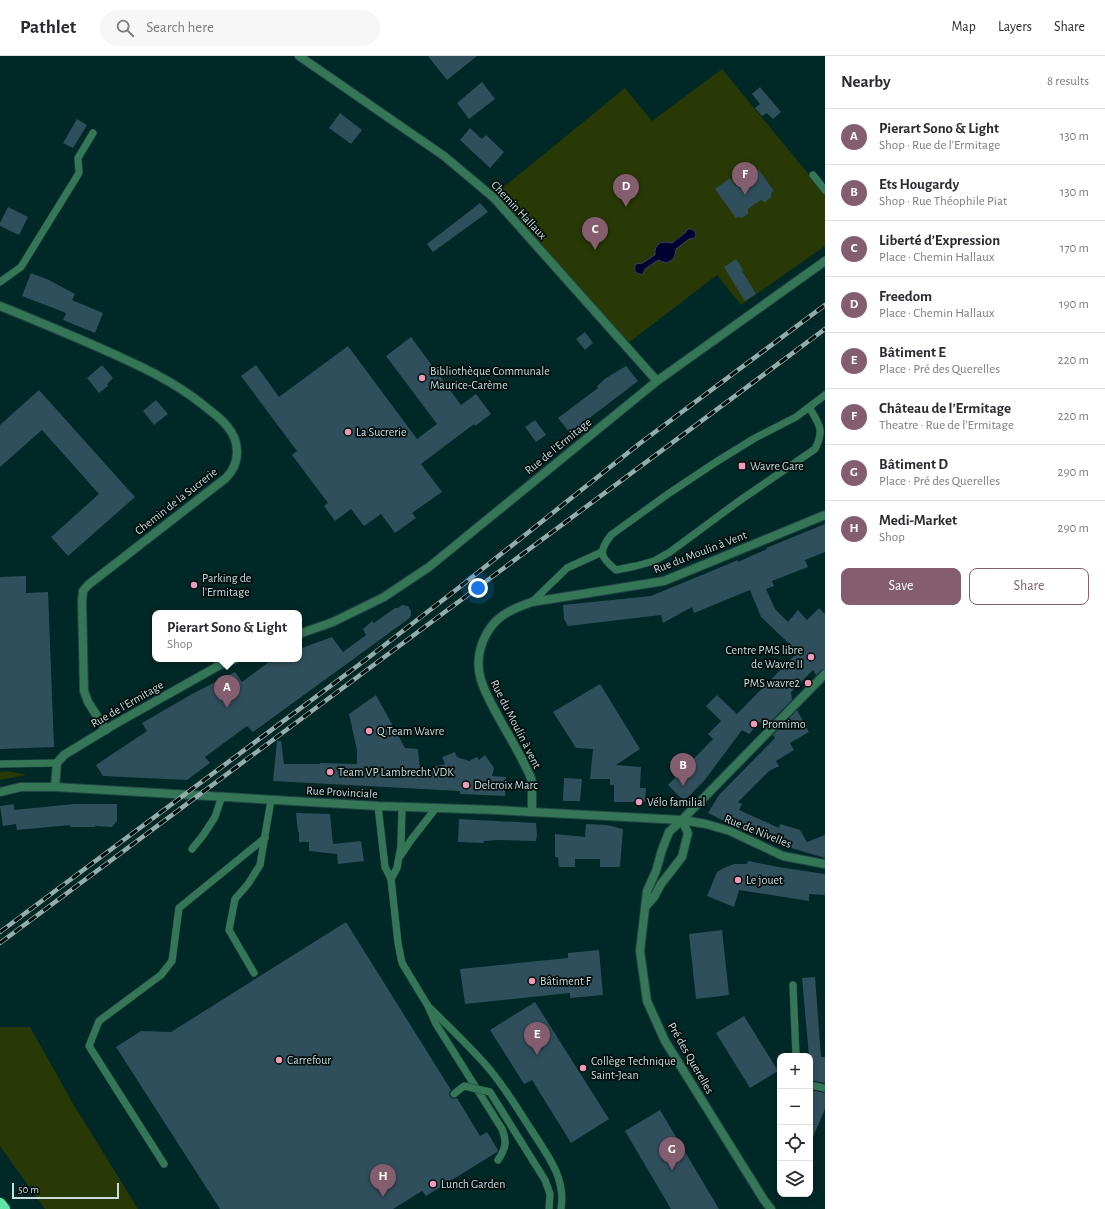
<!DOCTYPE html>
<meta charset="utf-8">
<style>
body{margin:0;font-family:"Alegreya Sans",sans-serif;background:#f7f7f7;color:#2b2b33}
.controls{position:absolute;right:12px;bottom:12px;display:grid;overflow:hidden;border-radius:8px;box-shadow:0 2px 6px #0003}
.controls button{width:36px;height:36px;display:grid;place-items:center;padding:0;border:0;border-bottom:1px solid #e1e1e2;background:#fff;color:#2b2b33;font:20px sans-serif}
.scale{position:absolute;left:12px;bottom:10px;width:107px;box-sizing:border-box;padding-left:4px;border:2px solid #c9dddc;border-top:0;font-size:11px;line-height:14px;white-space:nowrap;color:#c9dddc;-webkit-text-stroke:3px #020e0d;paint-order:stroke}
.you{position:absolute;left:478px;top:532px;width:14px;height:14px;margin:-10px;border:3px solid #fff;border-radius:50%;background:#1a73e8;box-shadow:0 0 0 6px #1a73e833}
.badge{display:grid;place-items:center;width:26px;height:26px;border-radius:50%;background:#845d6e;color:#fff;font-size:13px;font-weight:700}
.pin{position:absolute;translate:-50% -33px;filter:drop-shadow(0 1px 2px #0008)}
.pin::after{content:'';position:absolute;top:21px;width:14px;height:12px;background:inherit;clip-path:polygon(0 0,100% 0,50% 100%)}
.popup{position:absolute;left:152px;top:554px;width:150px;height:52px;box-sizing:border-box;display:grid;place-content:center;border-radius:8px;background:#fff;filter:drop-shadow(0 1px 3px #0005);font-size:13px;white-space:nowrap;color:#7c7c81}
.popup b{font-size:15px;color:#2b2b33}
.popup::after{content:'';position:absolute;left:50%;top:100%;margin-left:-8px;border:8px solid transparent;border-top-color:#fff}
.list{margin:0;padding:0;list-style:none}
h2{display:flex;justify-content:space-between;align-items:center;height:52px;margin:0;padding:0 16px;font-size:17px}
h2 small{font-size:13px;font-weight:400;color:#7c7c81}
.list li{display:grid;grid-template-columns:26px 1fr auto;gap:12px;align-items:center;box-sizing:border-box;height:56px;padding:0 16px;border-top:1px solid #e1e1e2}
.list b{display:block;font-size:15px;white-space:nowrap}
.list p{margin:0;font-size:13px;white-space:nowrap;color:#7c7c81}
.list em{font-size:13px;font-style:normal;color:#7c7c81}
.actions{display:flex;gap:8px;padding:12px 16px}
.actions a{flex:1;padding:9px 0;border:1px solid #845d6e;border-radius:8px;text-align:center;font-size:14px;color:#845d6e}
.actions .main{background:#845d6e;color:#fff}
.icon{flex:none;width:22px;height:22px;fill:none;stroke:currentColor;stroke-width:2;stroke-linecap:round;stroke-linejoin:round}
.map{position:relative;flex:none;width:825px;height:1153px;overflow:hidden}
header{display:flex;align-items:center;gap:24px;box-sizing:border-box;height:56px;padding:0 20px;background:#fff;border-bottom:1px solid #e1e1e2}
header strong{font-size:19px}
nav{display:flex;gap:22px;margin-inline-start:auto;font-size:14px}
.search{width:280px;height:36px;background:#f7f7f7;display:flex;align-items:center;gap:10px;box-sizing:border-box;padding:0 14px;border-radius:22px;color:#7c7c81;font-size:15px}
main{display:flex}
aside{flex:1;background:#fff}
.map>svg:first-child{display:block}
</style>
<header>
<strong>Pathlet</strong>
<div class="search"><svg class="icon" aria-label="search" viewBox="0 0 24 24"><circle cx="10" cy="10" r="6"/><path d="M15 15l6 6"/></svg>Search here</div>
<nav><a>Map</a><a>Layers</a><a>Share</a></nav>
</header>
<main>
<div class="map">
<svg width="825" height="1153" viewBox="0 0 825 1153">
<rect width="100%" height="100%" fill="#002827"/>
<g fill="#283905">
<path d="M722 13 825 138V190L741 249 717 219 627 288 494 139 625 32 652 65Z"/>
<path d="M8 715 27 719 0 724V716Z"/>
<path d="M0 971H30L72 1046 138 1153H45L0 1090Z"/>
</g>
<path fill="#000030" stroke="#3c4264" d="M688 173C692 173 694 174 696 178L695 182 689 183 676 193C675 201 674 204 666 207L658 204 645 213 643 218C636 219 634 215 635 209L638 207 641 208 655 199C654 188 661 184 672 187L685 177Z"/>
<g fill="#304f5c">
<path d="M428 0H477L447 24Z"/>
<path d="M482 26 495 43 469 63 457 47Z"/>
<path d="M760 31 781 56 773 63 767 57 762 60 755 52 760 48 752 38Z"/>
<path d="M340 57 362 74 351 88 329 72Z"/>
<path d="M77 63 87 69 73 92 63 87Z"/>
<path d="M470 72 482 83 486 79 504 96 490 112 460 84Z"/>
<path d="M759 114 774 135 771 137V141L765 146 761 144 748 153V158L742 162 739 161 736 162 715 133 730 122 736 130Z"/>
<path d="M480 147 488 156 433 196 427 188Z"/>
<path d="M8 151 28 161 19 179 0 170V167Z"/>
<path d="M736 203 743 214 742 215 756 238 745 245 724 211Z"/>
<path d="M31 217 49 224 75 238 72 244 103 257 95 277 63 264 66 257 22 240Z"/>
<path d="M585 276 593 287 585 294 576 283Z"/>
<path d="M411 281 461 349 476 338 491 358 475 370 474 368 421 408 442 436 412 457 416 462 395 477 381 458 364 470 351 453 335 465 324 450 328 447 292 399 297 395 241 320 256 309 279 341 348 290 417 383 437 368 386 300Z"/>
<path d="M102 309 113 322 107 328 108 330 99 337 87 322Z"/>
<path d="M626 310 638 325 570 377 558 362 598 332 597 330 606 322Z"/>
<path d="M39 334 135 441 68 500 51 481 99 438 42 374 0 411V369Z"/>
<path d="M156 344 168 358 154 369 143 355Z"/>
<path d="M535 364 546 379 536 386 525 371Z"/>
<path d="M825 468V496L805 504 808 511 772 525 774 530 766 533 775 553 788 566 798 554 807 564 819 552 825 558V613L821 614 816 619 813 614 791 636 792 644 765 671 760 666 749 678 742 674 704 725 684 745 668 729 713 683 708 678 721 665 706 650 717 639 737 658 798 596 761 561 750 534 694 557 692 551 663 567 661 559 568 570 564 563 563 549 651 540 738 504V506L767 493 766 492Z"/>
<path d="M26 520V537L48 536 54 691 0 693V521Z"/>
<path d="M402 549 408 550 411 555V560L407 564 253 676 247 670 205 701 210 707 187 724 103 720 96 709 147 675 142 667 192 638 235 616 242 626 273 603H299V593L332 581 343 596 366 579 363 573 372 565 374 567 395 552H398Z"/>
<path d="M600 628 640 693 616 709 641 711 640 732H646L645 746H614V729H610V723H590L593 693 576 692 553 656Z"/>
<path d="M376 639 405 692 418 693 420 714 445 708 442 701 455 696 457 701 469 705 477 701 479 704 485 699 494 712 492 720 506 721 505 740 460 738V735L273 725 277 685H281L284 708H320V707L357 708V694L349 658Z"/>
<path d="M797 654 809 676 790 687 794 694 776 705 779 710 769 715 738 746 742 748 739 754 779 772 780 768 800 774 807 786 825 779V802L781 789 742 774 708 757 719 739 775 682 773 679Z"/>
<path d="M564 722 582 723 580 745H563Z"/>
<path d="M14 748V754L74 748H117V765L112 771 95 770V771H70V769L17 774 16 768 3 770 0 750Z"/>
<path d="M296 757 330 758 333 788 361 785 364 805 338 808 337 798 309 795V786H299V776H298Z"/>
<path d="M459 763 536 767 537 779 536 785 499 784 484 785 483 787 458 786Z"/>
<path d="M586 768 607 769 623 773 620 811H600V803H575V811H559L558 801H555V778L585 781Z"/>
<path d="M748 805 778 811 825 818V839L809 838V845L739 834 734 851 707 840 717 816 726 811 734 808H747Z"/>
<path d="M346 866 451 1034 449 1037 450 1041 453 1043 457 1042 480 1080 487 1076 498 1094 497 1096 426 1140 422 1135 393 1153H220L116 991 141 975 171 976Z"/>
<path d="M722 874 729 939 696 943 689 878Z"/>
<path d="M599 894 603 939 570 942V937L465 948 460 913 568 902V897Z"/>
<path d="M815 921 821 1001H825V1027L810 1024V1000H809L802 922Z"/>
<path d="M535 946 609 1063 571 1087 532 1024 524 1028 490 974Z"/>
<path d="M744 960 778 1015 750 1032 716 977Z"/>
<path d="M810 1034 825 1037V1053L810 1088Z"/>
<path d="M660 1054 719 1153H671L625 1075Z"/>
</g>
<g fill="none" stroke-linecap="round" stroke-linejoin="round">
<defs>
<g id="service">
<path d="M813 119 825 134"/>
<path d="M0 226 21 211 79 117 78 102 93 77"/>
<path d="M809 351C819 368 825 374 815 393L739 445 670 496 654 505 636 510 616 514C600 501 598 496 611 479L668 438 716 406 755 382 796 361 825 339"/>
<path d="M532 546 567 512 602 496"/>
<path d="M0 708 57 707"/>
<path d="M378 750 385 811 391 823 398 887 402 907 428 950 436 968 502 1073C507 1086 506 1092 498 1104"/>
<path d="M192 793 204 778 215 761 222 740"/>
<path d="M401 799 411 784 436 752"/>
<path d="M391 823 397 812 401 790 402 751"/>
<path d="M254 917 229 874 235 843 248 828 260 809 271 744"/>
<path d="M793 929 796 1000"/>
<path d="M431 953C449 971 468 989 485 1008 503 1028 517 1052 532 1075 548 1100 566 1122 561 1153"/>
<path d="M810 1029 825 1032"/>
<path d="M164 1108 89 990 99 965 161 919 172 905 179 852 265 782"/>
</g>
<g id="minor">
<path d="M0 250C37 265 73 280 109 296 142 311 173 325 202 348 210 355 220 361 227 370 240 385 241 407 226 422L88 529 83 535 82 545 84 635 88 646 106 674"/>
<path d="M532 756V729L531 722C522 701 510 682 499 662 485 636 471 615 483 585 493 561 509 554 532 546L664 525 825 459"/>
<path d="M682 764 825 618"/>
<path d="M682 764 706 768 730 775 783 800 825 808"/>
</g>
<g id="tertiary">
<path d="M299 0 444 100 494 142 657 325"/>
<path d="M299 578 333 566 384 541 429 511 657 325 825 205"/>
<path d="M55 731 57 707 64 699 115 668 220 609 235 603"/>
<path d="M0 736 21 731H55L378 750 496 754 682 764"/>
<path d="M682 764 669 776 662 794 656 815 647 835 640 895 647 945 665 985 764 1144 771 1153"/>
<path d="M646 850 654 841 661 828 682 801 688 777 682 764"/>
</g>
<path id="motorway" d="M0 1148 4 1153"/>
</defs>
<use href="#service" stroke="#204544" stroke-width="8"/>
<use href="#minor" stroke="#204544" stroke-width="10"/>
<use href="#tertiary" stroke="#204544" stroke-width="10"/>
<use href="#motorway" stroke="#204544" stroke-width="14"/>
<use href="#service" stroke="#347655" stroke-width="7"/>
<use href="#minor" stroke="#347655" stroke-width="8"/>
<use href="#tertiary" stroke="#347655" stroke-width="8"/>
<use href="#motorway" stroke="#5de6a6" stroke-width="12"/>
<defs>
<g id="rail">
<path d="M0 876 364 605 461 530 639 388 825 249"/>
<path d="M0 887 825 273"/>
</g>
</defs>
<use href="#rail" stroke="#94adac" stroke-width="4.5"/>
<use href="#rail" stroke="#020e0d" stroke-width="3" stroke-dasharray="9" stroke-linecap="butt"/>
<defs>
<path id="service-bridge" d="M454 1038 464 1030 490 1036 545 1124 550 1138 549 1153"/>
</defs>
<use href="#service-bridge" stroke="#204544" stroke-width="8" stroke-linecap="butt"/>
<use href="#service-bridge" stroke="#347655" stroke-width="7"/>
</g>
<g fill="#f09ab5" stroke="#020e0d" stroke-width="1.5">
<circle cx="422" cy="322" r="4"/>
<circle cx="348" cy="376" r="4"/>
<rect x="738" y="406" width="8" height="8" rx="2"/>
<circle cx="194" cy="529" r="4"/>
<circle cx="811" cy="601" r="4"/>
<circle cx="808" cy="627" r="4"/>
<circle cx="754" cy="668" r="4"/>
<circle cx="369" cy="675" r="4"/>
<circle cx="330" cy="716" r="4"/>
<circle cx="466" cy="729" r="4"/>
<circle cx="639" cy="746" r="4"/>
<circle cx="738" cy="824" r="4"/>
<circle cx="532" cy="925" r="4"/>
<circle cx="279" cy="1004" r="4"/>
<circle cx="583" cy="1012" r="4"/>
<circle cx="433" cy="1128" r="4"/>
</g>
<g text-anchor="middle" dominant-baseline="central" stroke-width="3.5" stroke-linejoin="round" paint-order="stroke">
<g font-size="12" fill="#c9dddc" stroke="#020e0d">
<text transform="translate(519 154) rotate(47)">Chemin Hallaux</text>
<text transform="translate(558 390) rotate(-39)">Rue de l'Ermitage</text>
<text transform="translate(176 445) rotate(-38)">Chemin de la Sucrerie</text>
<text transform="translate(700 496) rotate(-21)">Rue du Moulin à Vent</text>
<text transform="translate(127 648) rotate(-30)">Rue de l'Ermitage</text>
<text transform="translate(516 668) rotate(63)">Rue du Moulin à vent</text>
<text transform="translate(342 736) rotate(3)">Rue Provinciale</text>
<text transform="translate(758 775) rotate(22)">Rue de Nivelles</text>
<text transform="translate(691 1002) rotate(60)">Pré des Querelles</text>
</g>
<g font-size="12" fill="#c9dddc" stroke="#020e0d" text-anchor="start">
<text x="430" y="315">Bibliothèque Communale<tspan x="430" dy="14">Maurice-Carème</tspan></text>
<text x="356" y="376">La Sucrerie</text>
<text x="750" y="410">Wavre Gare</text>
<text x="202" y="522">Parking de<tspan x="202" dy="14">l'Ermitage</tspan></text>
<text x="803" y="594" text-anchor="end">Centre PMS libre<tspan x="803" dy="14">de Wavre II</tspan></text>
<text x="800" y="627" text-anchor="end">PMS wavre2</text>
<text x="762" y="668">Promimo</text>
<text x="377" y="675">Q Team Wavre</text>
<text x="338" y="716">Team VP Lambrecht VDK</text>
<text x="474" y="729">Delcroix Marc</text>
<text x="647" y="746">Vélo familial</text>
<text x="746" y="824">Le jouet</text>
<text x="540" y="925">Bâtiment F</text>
<text x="287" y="1004">Carrefour</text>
<text x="591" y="1005">Collège Technique<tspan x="591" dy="14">Saint-Jean</tspan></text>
<text x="441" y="1128">Lunch Garden</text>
</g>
</g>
</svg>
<div class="controls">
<button>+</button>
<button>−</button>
<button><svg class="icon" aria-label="locate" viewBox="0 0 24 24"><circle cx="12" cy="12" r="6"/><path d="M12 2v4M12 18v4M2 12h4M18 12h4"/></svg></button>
<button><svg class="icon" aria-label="layers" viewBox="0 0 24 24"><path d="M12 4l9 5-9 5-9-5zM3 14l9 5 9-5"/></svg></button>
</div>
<div class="scale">50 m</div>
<div class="you"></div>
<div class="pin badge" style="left:227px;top:652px">A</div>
<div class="popup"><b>Pierart Sono &amp; Light</b>Shop</div>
<div class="pin badge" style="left:683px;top:730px">B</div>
<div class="pin badge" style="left:595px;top:194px">C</div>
<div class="pin badge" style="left:626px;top:151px">D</div>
<div class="pin badge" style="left:537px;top:999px">E</div>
<div class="pin badge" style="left:745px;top:139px">F</div>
<div class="pin badge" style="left:672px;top:1114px">G</div>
<div class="pin badge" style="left:383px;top:1141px">H</div>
</div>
<aside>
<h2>Nearby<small>8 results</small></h2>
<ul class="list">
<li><span class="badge">A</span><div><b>Pierart Sono &amp; Light</b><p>Shop · Rue de l'Ermitage</p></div><em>130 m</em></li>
<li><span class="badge">B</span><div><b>Ets Hougardy</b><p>Shop · Rue Théophile Piat</p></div><em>130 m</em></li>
<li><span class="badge">C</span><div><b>Liberté d’Expression</b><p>Place · Chemin Hallaux</p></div><em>170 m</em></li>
<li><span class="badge">D</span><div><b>Freedom</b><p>Place · Chemin Hallaux</p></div><em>190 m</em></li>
<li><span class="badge">E</span><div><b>Bâtiment E</b><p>Place · Pré des Querelles</p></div><em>220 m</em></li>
<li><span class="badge">F</span><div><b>Château de l’Ermitage</b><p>Theatre · Rue de l'Ermitage</p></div><em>220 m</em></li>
<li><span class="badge">G</span><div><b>Bâtiment D</b><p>Place · Pré des Querelles</p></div><em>290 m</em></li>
<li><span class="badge">H</span><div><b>Medi-Market</b><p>Shop</p></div><em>290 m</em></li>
</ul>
<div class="actions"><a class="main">Save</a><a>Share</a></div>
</aside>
</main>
